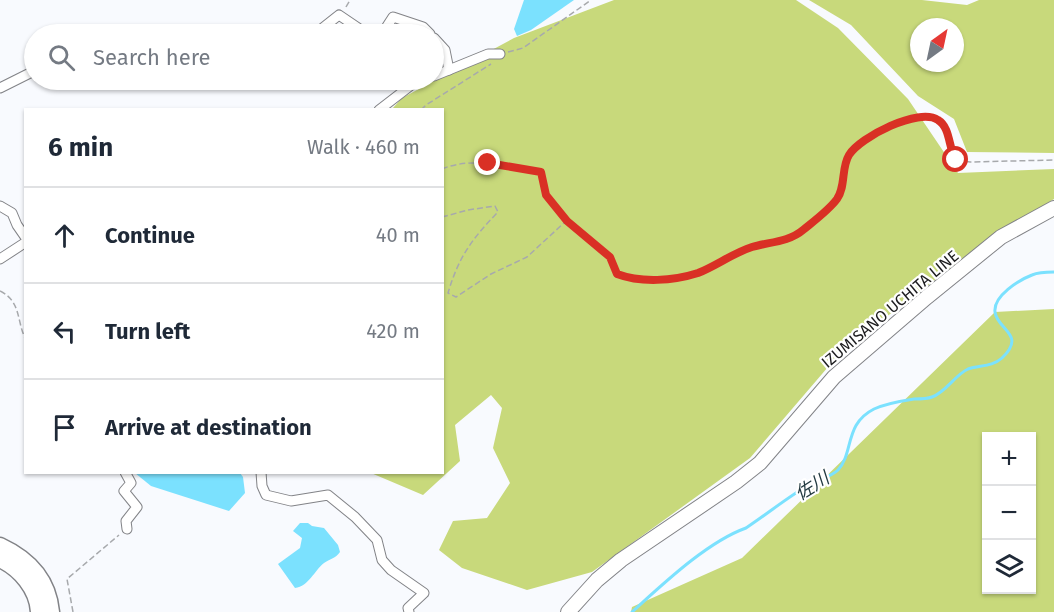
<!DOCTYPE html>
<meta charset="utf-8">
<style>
body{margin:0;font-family:"Fira Sans","Noto Sans JP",sans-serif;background:#f6f6f7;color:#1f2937}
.controls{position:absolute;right:18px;bottom:18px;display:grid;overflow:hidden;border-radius:0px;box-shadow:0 2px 4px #0004}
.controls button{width:54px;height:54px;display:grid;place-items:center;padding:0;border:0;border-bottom:2px solid #e0e1e3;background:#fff;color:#1f2937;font:30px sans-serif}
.compass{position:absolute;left:910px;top:18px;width:54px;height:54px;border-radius:50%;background:#fff;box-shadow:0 2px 4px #0004;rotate:33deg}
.stop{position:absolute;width:18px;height:18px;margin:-14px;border:4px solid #d93025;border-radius:50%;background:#fff}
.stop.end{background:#d93025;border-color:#fff;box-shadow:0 2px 6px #0008}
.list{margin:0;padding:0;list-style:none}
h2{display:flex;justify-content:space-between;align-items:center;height:78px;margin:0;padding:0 24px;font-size:26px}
h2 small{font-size:20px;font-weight:400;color:#747a83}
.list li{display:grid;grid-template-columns:39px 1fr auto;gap:18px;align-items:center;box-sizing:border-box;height:96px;padding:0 24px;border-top:2px solid #e0e1e3}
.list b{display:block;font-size:22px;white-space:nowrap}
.list em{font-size:20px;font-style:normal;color:#747a83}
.icon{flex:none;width:33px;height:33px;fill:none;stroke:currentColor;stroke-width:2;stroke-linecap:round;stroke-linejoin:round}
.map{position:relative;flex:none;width:1054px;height:612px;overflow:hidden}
.search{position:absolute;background:#fff;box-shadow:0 2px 4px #0004;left:24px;top:24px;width:420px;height:66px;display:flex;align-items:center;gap:15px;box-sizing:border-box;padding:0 21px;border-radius:33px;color:#747a83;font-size:22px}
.panel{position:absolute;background:#fff;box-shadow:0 2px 4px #0004;left:24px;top:108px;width:420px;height:366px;border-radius:0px}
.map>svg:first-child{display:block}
</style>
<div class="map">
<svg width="1054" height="612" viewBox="0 0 1054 612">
<rect width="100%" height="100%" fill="#f8fafe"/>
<g fill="#c8d97b" fill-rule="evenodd">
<path d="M614 0H796L838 28 908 99 958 173 1054 169V199L985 242 877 324 828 367 750 458 592 572 527 590 462 568 439 550 453 521 487 518 510 483 493 448 502 408 491 395 455 425 460 461 423 495 371 473 442 472V110L392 109 402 98 514 38Z"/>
<path d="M809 0H922L967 5 979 0H1054V153L967 152 954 119 918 96 851 25ZM919 27H955V63H919Z"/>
<path d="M1054 309V612H631L632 607 742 558 995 312ZM986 436H1032V590H986Z"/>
</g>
<g fill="#7be1fe">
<path d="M524 0H574L531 30 517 36 514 29Z"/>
<path d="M135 473H240L243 477 245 493 229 511 151 486Z"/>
<path d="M300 523H308L312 526 324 528 338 545 340 552C335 559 331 558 324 563 314 571 309 586 295 588L278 564 300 548 302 538 293 531Z"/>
</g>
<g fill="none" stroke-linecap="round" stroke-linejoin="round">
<path stroke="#7be1fe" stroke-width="3" d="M632 612C663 584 707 542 746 528 767 514 788 497 810 484 819 479 831 477 838 470 854 453 844 424 874 409 887 403 901 401 914 399 919 399 927 399 932 397 946 392 955 375 968 369 980 365 992 367 1002 358 1027 334 997 330 995 312 993 296 1019 280 1032 275 1039 272 1046 272 1054 272"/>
<defs>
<g id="street">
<path d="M315 34 339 15 367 34"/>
<path d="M382 34 393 17 423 27 430 34"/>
<path d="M434 38 445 50 449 70"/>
<path d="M434 76 488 54H500"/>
<path d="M78 80H82"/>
<path d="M0 88 34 71"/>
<path d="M379 110 414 83 423 80"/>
<path d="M0 206 12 213 17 225 26 238"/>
<path d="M0 259 26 242"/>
<path d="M125 472 131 483 124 491 137 507 126 521 127 529"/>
<path d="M261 472 262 486 266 495 291 501 328 495 355 517 377 540 382 560 391 570 424 593 408 608 409 612"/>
</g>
<path id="primary" d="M568 612 597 580 621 560 736 482 760 463 834 377 927 297 1001 237 1054 208"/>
<g id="highway">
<path d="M0 546C28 559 48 580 51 612"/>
<path d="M0 559C20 568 38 589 39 612"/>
</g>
</defs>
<use href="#street" stroke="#828387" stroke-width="11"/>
<use href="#primary" stroke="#828387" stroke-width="16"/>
<use href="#highway" stroke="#828387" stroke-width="19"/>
<g stroke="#a7a9ac" stroke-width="1.5" stroke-dasharray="6 3" stroke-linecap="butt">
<path d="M346 7 350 0"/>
<path d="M508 52 523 48 591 0"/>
<path d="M421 110 426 105 491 64"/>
<path d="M442 169C473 156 510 167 541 172L546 195 567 221 610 257 617 274C641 283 672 281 697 273 716 266 732 254 751 248 761 244 772 243 782 240 802 234 822 216 836 199 844 190 842 176 845 165 849 148 880 127 896 123 909 119 923 118 937 118 952 132 945 144 956 160L970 162 1054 160"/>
<path d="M442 217 468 210 495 206 498 212C472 239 459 256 448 293L456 297 491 274 527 257 566 221"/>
<path d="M0 291C22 302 16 321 26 340"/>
<path d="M73 612 67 579 119 535"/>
</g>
<use href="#street" stroke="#fff" stroke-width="9"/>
<use href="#primary" stroke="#fff" stroke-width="14"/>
<use href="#highway" stroke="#fff" stroke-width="16"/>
</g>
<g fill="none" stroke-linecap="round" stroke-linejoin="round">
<path stroke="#d93025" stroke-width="8" d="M488 163 541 172 546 195 567 221 610 257 617 274C641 283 673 281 698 273 716 266 733 253 752 247 769 242 789 242 803 230 814 221 829 210 837 199 846 186 841 168 849 155 860 137 919 107 938 120 951 128 948 148 956 160"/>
</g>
<g text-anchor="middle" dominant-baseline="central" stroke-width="4.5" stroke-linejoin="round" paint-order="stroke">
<g font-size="16" fill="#1b1b1d" stroke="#fff">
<text transform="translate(890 309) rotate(-40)">IZUMISANO UCHITA LINE</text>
</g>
<g font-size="18" font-style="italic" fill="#233a41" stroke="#fff">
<text transform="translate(812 486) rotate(-32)">佐川</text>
</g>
</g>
</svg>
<div class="controls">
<button>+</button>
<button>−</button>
<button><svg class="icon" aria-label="layers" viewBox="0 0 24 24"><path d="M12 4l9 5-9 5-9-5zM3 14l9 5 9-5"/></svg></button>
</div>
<svg class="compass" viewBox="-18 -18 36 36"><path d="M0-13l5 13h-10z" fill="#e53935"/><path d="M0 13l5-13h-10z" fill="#747a83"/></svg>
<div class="stop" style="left:956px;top:160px"></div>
<div class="stop end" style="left:488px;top:163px"></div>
<div class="search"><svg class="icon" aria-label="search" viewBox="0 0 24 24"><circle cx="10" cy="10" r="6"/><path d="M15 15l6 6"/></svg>Search here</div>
<section class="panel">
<h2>6 min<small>Walk · 460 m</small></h2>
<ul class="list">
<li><svg class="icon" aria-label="ahead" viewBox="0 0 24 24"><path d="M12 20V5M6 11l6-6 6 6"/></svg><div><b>Continue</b></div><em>40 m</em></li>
<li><svg class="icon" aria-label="left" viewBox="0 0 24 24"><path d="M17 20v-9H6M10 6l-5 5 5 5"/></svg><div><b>Turn left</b></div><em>420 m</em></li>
<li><svg class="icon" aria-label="arrive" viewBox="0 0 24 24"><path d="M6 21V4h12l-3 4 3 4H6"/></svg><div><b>Arrive at destination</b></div></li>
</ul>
</section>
</div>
